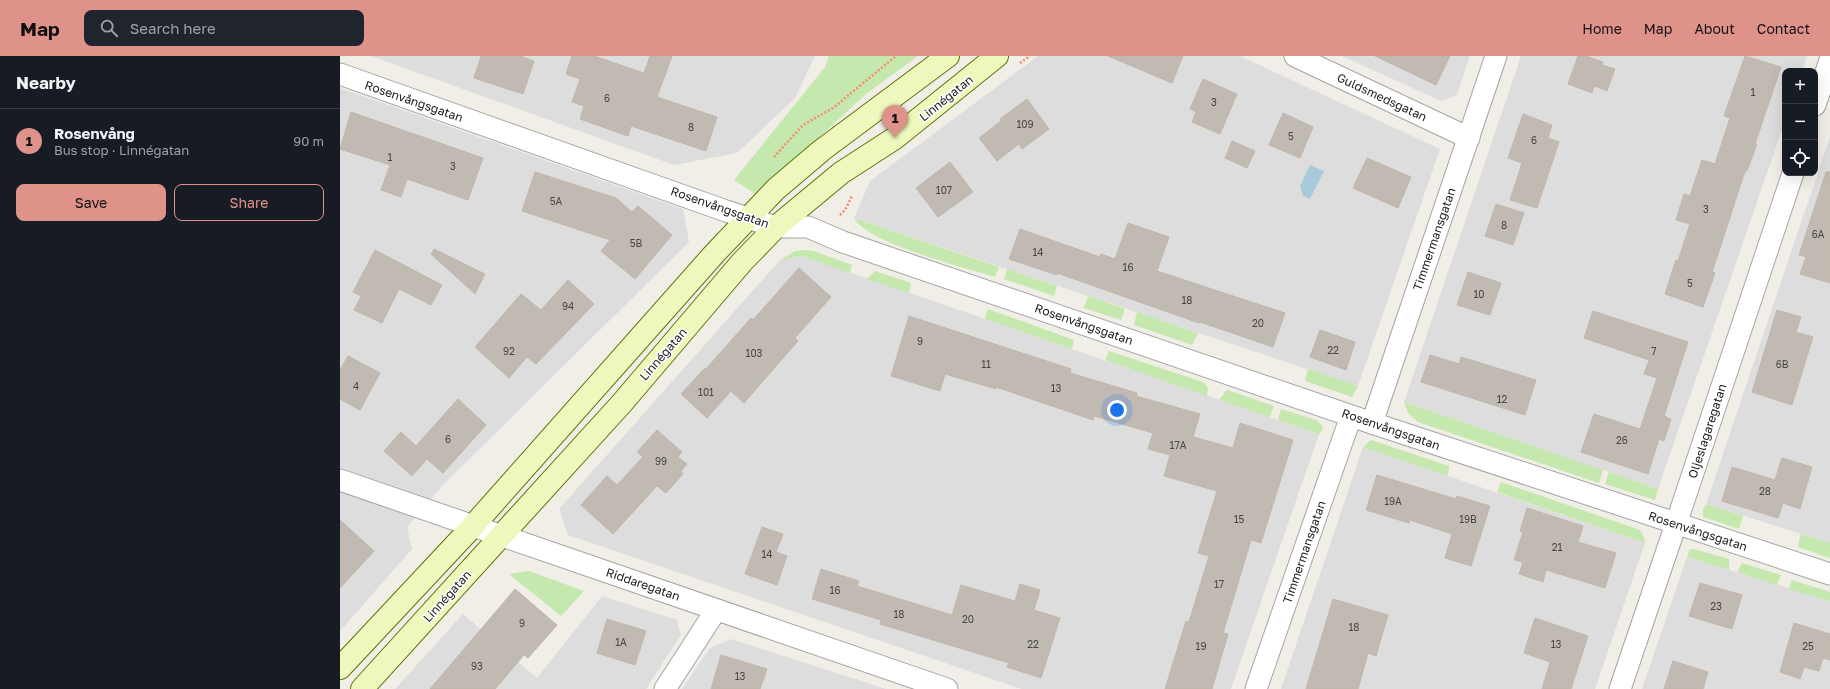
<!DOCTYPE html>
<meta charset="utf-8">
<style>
body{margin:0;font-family:"Golos Text",sans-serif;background:#20242c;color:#f1f3f6}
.controls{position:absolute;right:12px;top:12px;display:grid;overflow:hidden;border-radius:8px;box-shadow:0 4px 16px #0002}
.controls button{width:36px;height:36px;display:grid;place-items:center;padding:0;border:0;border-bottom:1px solid #363941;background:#171b24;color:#f1f3f6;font:20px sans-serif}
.you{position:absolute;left:777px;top:354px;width:14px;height:14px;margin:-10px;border:3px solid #fff;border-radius:50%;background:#1a73e8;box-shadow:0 0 0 6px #1a73e833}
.badge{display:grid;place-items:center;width:26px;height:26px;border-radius:50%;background:#df928a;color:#111;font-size:13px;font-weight:700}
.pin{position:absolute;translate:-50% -33px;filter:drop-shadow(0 1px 2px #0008)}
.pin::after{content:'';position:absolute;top:21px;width:14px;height:12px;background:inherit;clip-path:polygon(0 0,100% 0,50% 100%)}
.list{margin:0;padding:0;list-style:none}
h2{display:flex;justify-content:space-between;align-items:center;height:52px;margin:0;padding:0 16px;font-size:17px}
h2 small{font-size:13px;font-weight:400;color:#9ea1a6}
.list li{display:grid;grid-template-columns:26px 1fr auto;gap:12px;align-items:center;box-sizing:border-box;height:64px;padding:0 16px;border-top:1px solid #363941}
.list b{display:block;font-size:15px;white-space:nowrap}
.list p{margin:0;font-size:13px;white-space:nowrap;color:#9ea1a6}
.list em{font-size:13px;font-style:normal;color:#9ea1a6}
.actions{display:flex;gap:8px;padding:12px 16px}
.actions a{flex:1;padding:9px 0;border:1px solid #df928a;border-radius:8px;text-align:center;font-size:14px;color:#df928a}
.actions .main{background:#df928a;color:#111}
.icon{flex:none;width:22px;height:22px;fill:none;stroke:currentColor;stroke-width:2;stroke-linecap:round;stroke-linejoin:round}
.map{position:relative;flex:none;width:1490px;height:633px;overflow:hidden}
header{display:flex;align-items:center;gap:24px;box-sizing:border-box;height:56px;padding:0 20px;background:#df928a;color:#111}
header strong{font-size:19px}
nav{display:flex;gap:22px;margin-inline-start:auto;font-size:14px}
.search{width:280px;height:36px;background:#20242c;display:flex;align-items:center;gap:10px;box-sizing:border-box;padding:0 14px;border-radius:8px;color:#9ea1a6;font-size:15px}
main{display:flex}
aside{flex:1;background:#171b24}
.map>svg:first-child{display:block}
</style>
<header>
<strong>Map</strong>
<div class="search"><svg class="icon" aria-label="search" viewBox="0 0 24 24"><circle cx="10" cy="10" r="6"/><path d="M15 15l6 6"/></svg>Search here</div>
<nav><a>Home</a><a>Map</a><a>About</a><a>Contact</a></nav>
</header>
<main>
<aside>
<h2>Nearby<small></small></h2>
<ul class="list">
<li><span class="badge">1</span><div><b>Rosenvång</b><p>Bus stop · Linnégatan</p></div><em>90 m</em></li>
</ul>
<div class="actions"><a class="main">Save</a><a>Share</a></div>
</aside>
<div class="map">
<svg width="1490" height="633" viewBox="0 0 1490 633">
<rect width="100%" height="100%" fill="#f0eee6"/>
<g fill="#dedddd">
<path d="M31 0H475L455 42 397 97 334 109Z"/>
<path d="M698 0H900L1100 93 1018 330 514 162 530 125Z"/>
<path d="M1002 0H1130L1117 39 1101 45Z"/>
<path d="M1181 0H1465L1467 1 1462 15H1445V65L1318 433 1064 346Z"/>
<path d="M0 32 343 153 349 186 104 428 67 471 72 493 0 575Z"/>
<path d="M1490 81V487L1366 448Z"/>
<path d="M462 200 979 378 891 633H682L228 479 219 453 440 204Z"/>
<path d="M1023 391 1305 487 1255 633H941Z"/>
<path d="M1347 501 1490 545V633H1302Z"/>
<path d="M262 540 337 564 341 579 306 633H55L123 558 197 622Z"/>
<path d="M391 583 546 633H342L370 592Z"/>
</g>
<g fill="#c4e8ae">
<path d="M489 0H578L526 38 417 139 394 124 485 11Z"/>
<path d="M514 162 659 211 655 221C626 212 527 187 514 162Z"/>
<path d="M465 194 474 195 512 209 510 217 462 200 440 204 455 195Z"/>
<path d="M667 213 717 230 714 240 664 223Z"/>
<path d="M535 215 571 227 569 237 527 223Z"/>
<path d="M748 240 785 253 781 264 744 252Z"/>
<path d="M648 253 734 284 732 293 645 263Z"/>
<path d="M797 256 858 277 852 289 794 269Z"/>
<path d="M769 295 863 326 868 332 867 340 765 304Z"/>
<path d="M968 313 1018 330 1012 341 965 325Z"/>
<path d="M887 334 934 350 930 361 879 344Z"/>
<path d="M1064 346 1263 414 1259 427 1078 366 1068 357Z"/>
<path d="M941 353 976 364 983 370 982 375 979 378 938 364Z"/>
<path d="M1031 384 1109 410 1108 420 1023 391Z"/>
<path d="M1269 416 1318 433 1315 444 1265 428Z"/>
<path d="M1161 426 1300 474 1304 481 1305 487 1157 436Z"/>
<path d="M1366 448 1403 460 1399 473 1363 461V453Z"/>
<path d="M1460 478 1490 487V502L1458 491Z"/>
<path d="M1350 493H1354L1389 503V514L1347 501Z"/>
<path d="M1402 507 1441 519 1437 529 1397 516Z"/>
<path d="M189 515 244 535 221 560 169 518Z"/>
<path d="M1452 524 1490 536V545L1449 533Z"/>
</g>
<path fill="#a8cbdc" d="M970 109 984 115 970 143 963 140 960 130Z"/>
<g fill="#c1bab3" stroke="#c1b6a9">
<path d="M141 0H180L194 5 183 38 134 22Z"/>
<path d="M232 0H254L304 17 310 0H332L317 41 377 61 366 95 291 70 288 80 240 63 244 50 232 46 240 23 226 18Z"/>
<path d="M768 0H843L832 27Z"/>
<path d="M1035 0H1110L1096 29Z"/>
<path d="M1238 0H1246L1263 6 1262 9 1275 13 1267 35 1254 30 1252 37 1228 28Z"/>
<path d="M1405 0 1441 11 1415 88H1417L1407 115H1405L1378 198 1372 216 1375 217 1363 251 1325 238 1336 204 1338 205 1350 168 1336 164 1344 138 1350 140 1362 104 1375 108 1390 62 1384 60Z"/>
<path d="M863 23 897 38 880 78 852 66 856 56 850 53Z"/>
<path d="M687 43 709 73 682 93 679 88 657 105 639 82 661 65 660 63Z"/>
<path d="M11 56 143 102 128 144 67 123 61 141 41 134 50 109 0 93Z"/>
<path d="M943 57 973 71 960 102 929 89Z"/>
<path d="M1183 58 1212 69 1208 82 1219 86 1197 152 1170 144 1182 107 1168 102Z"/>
<path d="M892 85 915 95 907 112 885 102Z"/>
<path d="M1027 102 1071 121 1058 152 1013 132Z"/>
<path d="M610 106 633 136 598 161 576 132Z"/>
<path d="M195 116 276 142 292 156 298 150 332 179 295 223 261 195 270 184 182 155Z"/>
<path d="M1486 116H1490V227L1460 218 1466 201 1459 199Z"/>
<path d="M1156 148 1184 157 1173 189 1145 180Z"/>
<path d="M788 167 829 181 817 215 945 257 933 291 860 266 859 267 717 217V219L669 203 680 173 760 201 761 198 775 203Z"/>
<path d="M94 193 145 218 135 238 91 198Z"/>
<path d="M35 194 102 229 91 249 59 233 42 267 14 254 21 240 13 236Z"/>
<path d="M459 212 491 241 455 282 458 285 404 347 391 335 367 362 341 338 365 312 366 313 411 262 413 264Z"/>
<path d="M1128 216 1161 227 1150 259 1117 249Z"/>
<path d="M228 224 254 248 196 308 187 301 169 322 135 291 181 238 201 254Z"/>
<path d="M1437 254 1461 261 1456 276 1473 281 1452 349 1412 336Z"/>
<path d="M1253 255 1348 286 1324 360 1331 363 1324 385 1319 383 1308 418 1241 396 1254 358 1300 373 1317 322 1304 318 1309 304 1244 282Z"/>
<path d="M569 260 731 313 730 317 797 337 796 340 860 358 853 381 893 392 900 367 953 384 921 487 911 484 883 577 888 578 872 633H825L846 565 849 566 869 500 858 497 877 435 824 420 830 399 808 393 813 377 754 360 753 364 656 331V333L605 318 600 335 551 320Z"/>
<path d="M980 274 1015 286 1006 314 970 301Z"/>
<path d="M1090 299 1119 308 1121 301 1196 324 1185 359 1081 326Z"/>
<path d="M8 300 40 317 20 354 0 343V314Z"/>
<path d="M118 343 146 369 103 417 87 403 72 420 44 395 61 376 76 390Z"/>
<path d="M317 374 342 396 338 401 347 408 341 415 343 418 326 437 317 430 273 478 241 449 267 420 277 429 303 401 297 396Z"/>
<path d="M1442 402 1472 411 1460 453 1443 447 1438 462 1382 445 1392 411 1435 424Z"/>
<path d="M1037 419 1116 443 1117 440 1150 450 1131 510 1105 502 1112 478 1070 464 1069 467 1026 454Z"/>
<path d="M1187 452 1243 470 1238 486 1276 497 1265 532 1206 514 1203 526 1179 518 1183 506 1174 504 1183 476 1180 475Z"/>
<path d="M0 464 34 495 0 532Z"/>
<path d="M422 471 443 478 436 496 447 500 437 529 405 518Z"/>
<path d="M481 513 519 525 517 530 612 559 621 529 675 545 680 528 700 534 694 554 720 562 701 622 667 611 669 607 540 568 541 564 472 543Z"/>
<path d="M1360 527 1402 539 1392 573 1349 560Z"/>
<path d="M175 533 217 569 188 602 184 599 155 633H90Z"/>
<path d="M993 543 1048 559 1036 600 1028 597 1018 633H966Z"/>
<path d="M1195 562 1248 580 1231 633H1202L1210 606 1184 597Z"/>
<path d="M267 563 306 575 295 609 257 597Z"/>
<path d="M1454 567 1490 578V604L1483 602 1479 615 1464 611 1460 623 1440 616Z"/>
<path d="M381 599 427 613 420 633H371Z"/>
<path d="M1333 605 1368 616 1363 633H1324Z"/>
</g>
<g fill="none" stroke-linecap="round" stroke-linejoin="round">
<defs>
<g id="street">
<path d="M955 0 1129 82"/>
<path d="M0 18 386 155 436 171H468L503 186 1032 367 1490 518"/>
<path d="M1475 49 1490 4"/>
<path d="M1032 367 1156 0"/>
<path d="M0 424 607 633"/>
<path d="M325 633 376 554"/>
<path d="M916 633 1011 360"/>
<path d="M1280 633 1336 468 1453 117"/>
</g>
<g id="secondary">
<path d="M0 612 133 470 375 197 436 133 482 94 608 0"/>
<path d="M22 633 282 347 402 206 436 171 501 117 555 82 657 0"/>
</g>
</defs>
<use href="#street" stroke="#a4a4a4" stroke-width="23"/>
<use href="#secondary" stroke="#5e7508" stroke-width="24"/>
<g stroke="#f68d71" stroke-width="2.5" stroke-dasharray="2 2" stroke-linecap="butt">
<path d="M680 7 690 0"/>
<path d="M434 101 463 69 493 52 556 0"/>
<path d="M500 159 505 154 512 140"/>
</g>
<use href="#street" stroke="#fff" stroke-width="21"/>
<use href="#secondary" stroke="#eef8bc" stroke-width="22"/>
</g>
<g text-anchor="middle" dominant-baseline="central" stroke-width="3" stroke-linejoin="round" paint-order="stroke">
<g font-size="10" fill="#484645">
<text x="1413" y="36">1</text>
<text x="267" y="42">6</text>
<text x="874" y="46">3</text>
<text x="685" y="68">109</text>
<text x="351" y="71">8</text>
<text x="951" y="80">5</text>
<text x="1194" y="84">6</text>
<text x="50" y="101">1</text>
<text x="113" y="110">3</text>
<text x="604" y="134">107</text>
<text x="216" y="145">5A</text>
<text x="1366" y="153">3</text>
<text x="1164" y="169">8</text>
<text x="1478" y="178">6A</text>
<text x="296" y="187">5B</text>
<text x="698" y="196">14</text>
<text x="788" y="211">16</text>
<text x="1350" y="227">5</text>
<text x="1139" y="238">10</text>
<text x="847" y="244">18</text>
<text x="228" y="250">94</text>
<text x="918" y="267">20</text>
<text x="580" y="285">9</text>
<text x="993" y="294">22</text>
<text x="169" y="295">92</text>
<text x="1314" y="295">7</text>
<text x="414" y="297">103</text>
<text x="646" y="308">11</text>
<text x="1442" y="308">6B</text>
<text x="16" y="330">4</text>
<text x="716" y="332">13</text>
<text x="366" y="336">101</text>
<text x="1162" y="343">12</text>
<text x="108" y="383">6</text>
<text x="1282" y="384">26</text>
<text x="838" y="389">17A</text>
<text x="321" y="405">99</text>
<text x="1425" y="435">28</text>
<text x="1053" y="445">19A</text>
<text x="899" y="463">15</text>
<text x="1128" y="463">19B</text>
<text x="1217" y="491">21</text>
<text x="427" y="498">14</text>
<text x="879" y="528">17</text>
<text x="495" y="534">16</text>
<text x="1376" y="550">23</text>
<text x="559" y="558">18</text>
<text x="628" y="563">20</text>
<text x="182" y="567">9</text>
<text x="1014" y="571">18</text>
<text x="281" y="586">1A</text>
<text x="693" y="588">22</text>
<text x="1216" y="588">13</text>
<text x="861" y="590">19</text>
<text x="1468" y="590">25</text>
<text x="137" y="610">93</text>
<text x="400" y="620">13</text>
</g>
<g font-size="12" fill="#202020" stroke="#fff">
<text transform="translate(1042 41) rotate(25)">Guldsmedsgatan</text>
<text transform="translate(606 42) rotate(-39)">Linnégatan</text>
<text transform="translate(74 45) rotate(19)">Rosenvångsgatan</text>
<text transform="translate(380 151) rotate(19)">Rosenvångsgatan</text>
<text transform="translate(1094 183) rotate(-71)">Timmermansgatan</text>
<text transform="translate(744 268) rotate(19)">Rosenvångsgatan</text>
<text transform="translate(323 298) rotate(-49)">Linnégatan</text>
<text transform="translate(1051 373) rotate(19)">Rosenvångsgatan</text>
<text transform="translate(1367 375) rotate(-72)">Oljeslagaregatan</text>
<text transform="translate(1358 475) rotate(18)">Rosenvångsgatan</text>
<text transform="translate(964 496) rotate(-71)">Timmermansgatan</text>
<text transform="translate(303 528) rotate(19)">Riddaregatan</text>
<text transform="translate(107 540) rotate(-48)">Linnégatan</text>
</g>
</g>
</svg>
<div class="controls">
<button>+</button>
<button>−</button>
<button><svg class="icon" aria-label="locate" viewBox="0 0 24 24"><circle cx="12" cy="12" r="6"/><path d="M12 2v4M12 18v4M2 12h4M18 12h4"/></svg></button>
</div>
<div class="you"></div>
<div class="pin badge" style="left:555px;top:82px">1</div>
</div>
</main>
